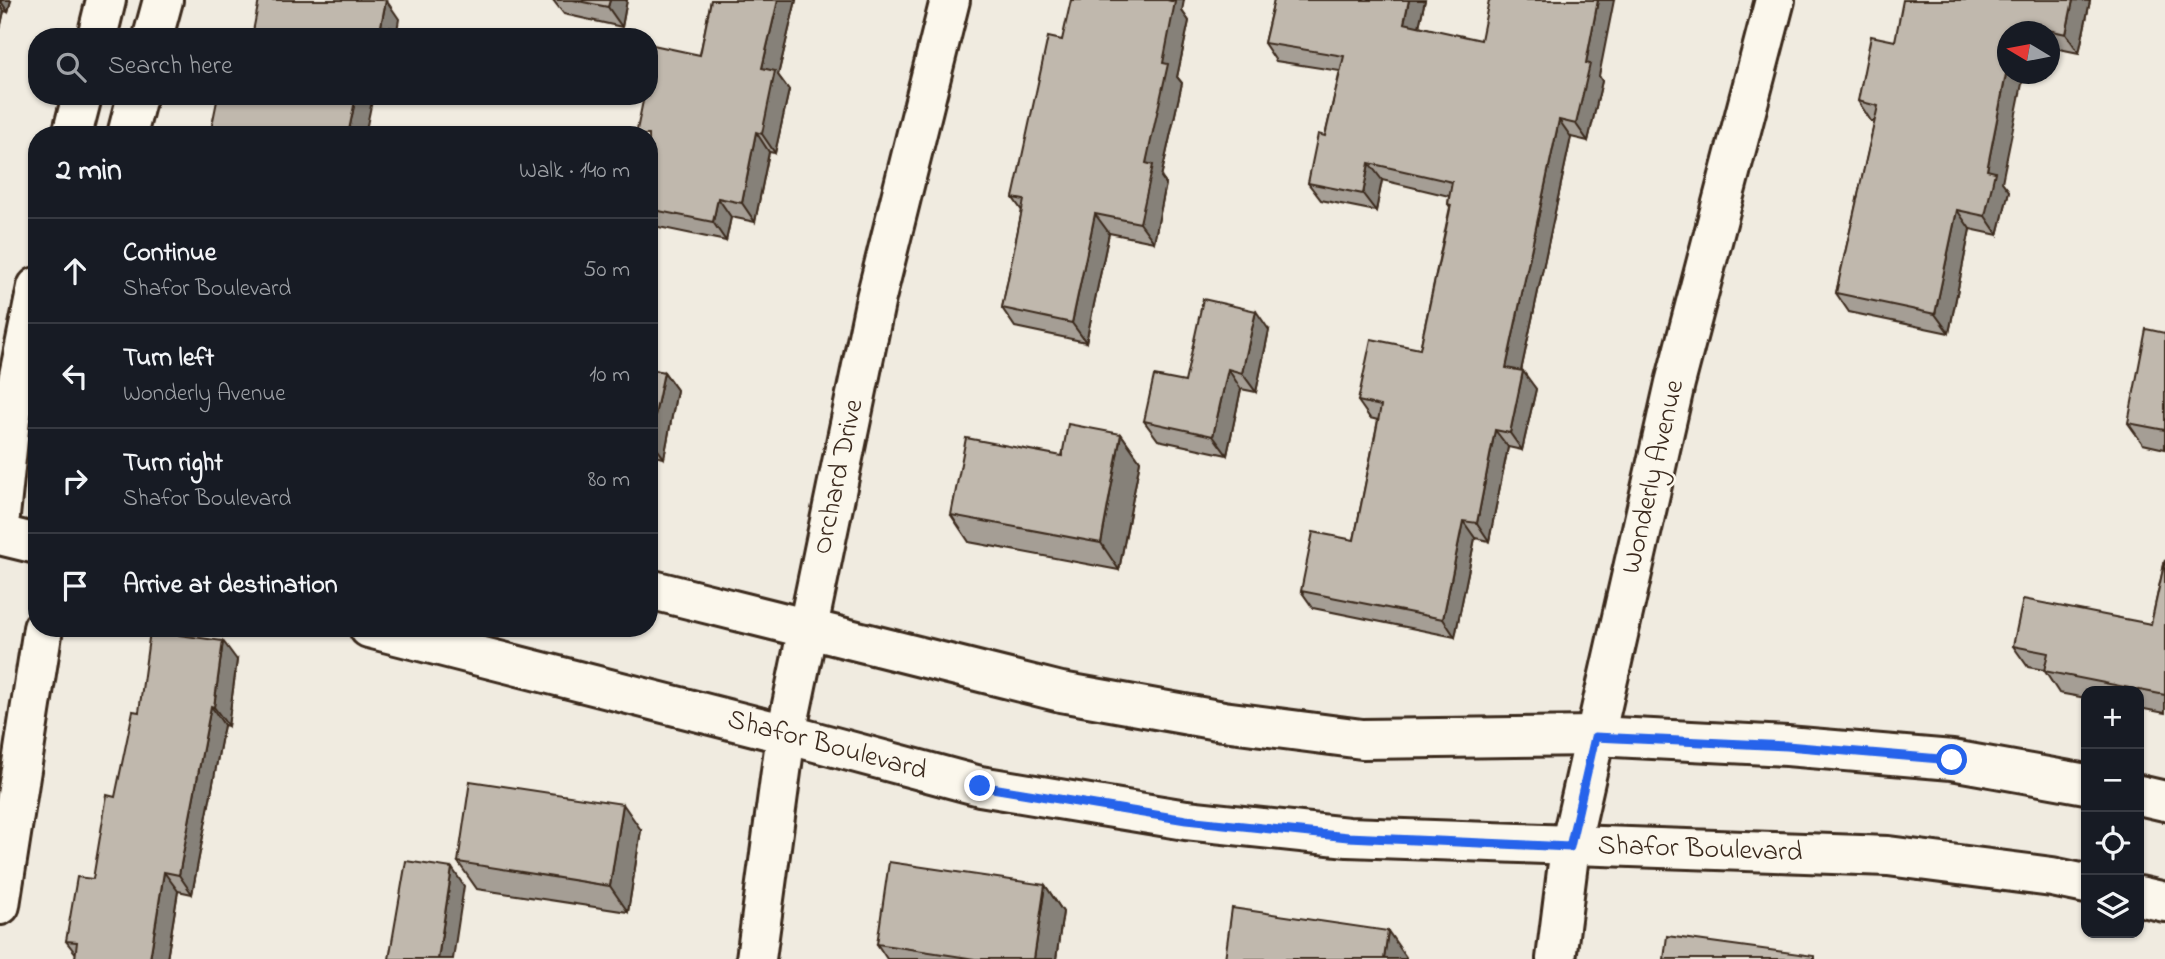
<!DOCTYPE html>
<meta charset="utf-8">
<style>
body{margin:0;font-family:"Indie Flower",sans-serif;background:#242831;color:#f1f3f6}
.controls{position:absolute;right:21px;bottom:21px;display:grid;overflow:hidden;border-radius:14px;box-shadow:0 2px 5px #0004}
.controls button{width:63px;height:63px;display:grid;place-items:center;padding:0;border:0;border-bottom:2px solid #363941;background:#171b24;color:#f1f3f6;font:35px sans-serif}
.compass{position:absolute;left:1997px;top:21px;width:63px;height:63px;border-radius:50%;background:#171b24;box-shadow:0 2px 5px #0004;rotate:280deg}
.stop{position:absolute;width:21px;height:21px;margin:-16px;border:5px solid #2563eb;border-radius:50%;background:#fff}
.stop.end{background:#2563eb;border-color:#fff;box-shadow:0 2px 7px #0008}
.list{margin:0;padding:0;list-style:none}
h2{display:flex;justify-content:space-between;align-items:center;height:91px;margin:0;padding:0 28px;font-size:30px}
h2 small{font-size:23px;font-weight:400;color:#9ea1a6}
.list li{display:grid;grid-template-columns:46px 1fr auto;gap:21px;align-items:center;box-sizing:border-box;height:105px;padding:0 28px;border-top:2px solid #363941}
.list b{display:block;font-size:26px;white-space:nowrap}
.list p{margin:0;font-size:23px;white-space:nowrap;color:#9ea1a6}
.list em{font-size:23px;font-style:normal;color:#9ea1a6}
.icon{flex:none;width:38px;height:38px;fill:none;stroke:currentColor;stroke-width:2;stroke-linecap:round;stroke-linejoin:round}
.map{position:relative;flex:none;width:2165px;height:959px;overflow:hidden}
.search{position:absolute;background:#171b24;box-shadow:0 2px 5px #0004;left:28px;top:28px;width:630px;height:77px;display:flex;align-items:center;gap:18px;box-sizing:border-box;padding:0 24px;border-radius:28px;color:#9ea1a6;font-size:26px}
.panel{position:absolute;background:#171b24;box-shadow:0 2px 5px #0004;left:28px;top:126px;width:630px;height:511px;border-radius:28px}
.map>svg:first-child{display:block}
</style>
<div class="map">
<svg width="2165" height="959" viewBox="0 0 2165 959">
<rect width="100%" height="100%" fill="#f0ebe0"/>
<filter id="ink" filterUnits="userSpaceOnUse"><feTurbulence type="fractalNoise" baseFrequency=".0143" numOctaves="2"/><feDisplacementMap in="SourceGraphic" scale="14" xChannelSelector="R" yChannelSelector="G"/><feConvolveMatrix kernelMatrix="1 2 1 2 8 2 1 2 1" color-interpolation-filters="sRGB"/></filter>
<g filter="url(#ink)">
<g fill="none" stroke-linecap="round" stroke-linejoin="round">
<defs>
<g id="minor">
<path d="M97 37 106 0"/>
<path d="M153 37 163 0"/>
<path d="M72 135 82 96"/>
<path d="M127 135 137 96"/>
<path d="M0 516 10 420 37 287"/>
<path d="M0 535 37 544"/>
<path d="M649 589 1061 692 1223 721 1362 739 1595 736 1787 746 1952 760 2086 784"/>
<path d="M369 628 786 734 980 786 1186 820 1348 837 1888 856 2052 877 2086 884"/>
<path d="M2139 795 2165 801"/>
<path d="M2139 896 2165 902"/>
<path d="M0 905 43 628"/>
<path d="M756 959 786 734 876 298 950 0"/>
<path d="M1556 959 1570 847 1675 383 1775 0"/>
</g>
</defs>
<use href="#minor" stroke="#3b2a1e" stroke-width="44"/>
<use href="#minor" stroke="#fbf7ec" stroke-width="38"/>
</g>
<g fill="#a59e95" stroke="#3b2a1e" stroke-width="2">
<path d="M0 0H11L8 12 4 11 0 29Z"/>
<path d="M553 0H627L622 27 564 14Z"/>
<path d="M711 0H796L778 75 789 90 775 153 769 152 755 222 731 217 726 241 649 225V135L700 55Z"/>
<path d="M1274 0H1425L1419 26 1599 76 1602 81 1588 141 1571 137 1521 371 1536 389 1522 450 1508 447 1489 541 1475 538 1455 637 1313 608 1301 591 1354 540 1378 420 1370 418 1358 401 1420 349 1450 207 1448 204 1449 196 1382 180 1376 211 1321 200 1308 183 1325 136 1340 71 1276 61 1264 43Z"/>
<path d="M2090 1 2079 53 2049 47V32H2007L2002 182 2009 191 1998 235 1970 229 1949 333 1849 312 1836 293 1875 121H1871L1858 101 1895 41Z"/>
<path d="M1182 11 1189 21 1177 77 1182 83 1161 177 1166 184 1154 242 1109 233 1086 342 1015 327 1002 308 1022 211 1013 198 1062 40Z"/>
<path d="M1269 330 1256 392 1241 389 1227 455 1158 440 1144 421 1185 382Z"/>
<path d="M2165 333V449L2143 444 2128 423Z"/>
<path d="M649 369 664 372 677 390 664 458 649 455Z"/>
<path d="M1121 434 1140 461 1119 570 969 542 951 515 1062 456Z"/>
<path d="M2165 560V713L2139 708V691H2086V698L2059 693 2044 670 2028 667 2013 646 2151 624Z"/>
<path d="M237 660 228 726 224 725 192 894 178 891 167 959H75L76 954 66 941 93 879 115 797Z"/>
<path d="M641 830 628 912 477 889 458 862Z"/>
<path d="M1045 885 1063 912 1056 959H887L877 944Z"/>
</g>
<g fill="#868179" stroke="#3b2a1e" stroke-width="2">
<path d="M0 0H11L8 12Z"/>
<path d="M386 0 399 19 396 37 381 26Z"/>
<path d="M610 0H627L622 27 608 7Z"/>
<path d="M778 0H796L778 75 789 90 775 153 762 134V68Z"/>
<path d="M1167 0H1184L1182 11 1189 21 1177 77 1182 83 1161 177 1166 184 1154 242 1140 223 1146 163 1163 63Z"/>
<path d="M1409 0H1425L1416 40 1404 23Z"/>
<path d="M1598 0H1614L1599 76 1602 81 1588 141 1576 124 1586 63Z"/>
<path d="M2073 0 2090 1 2079 53 2066 34Z"/>
<path d="M0 5 4 11 0 29Z"/>
<path d="M2017 23 2022 32H2015Z"/>
<path d="M2007 69V74H2024L2002 182 2009 191 1998 235 1985 216 1987 170Z"/>
<path d="M356 96H373L365 135H348Z"/>
<path d="M1559 120 1571 137 1518 385 1506 368Z"/>
<path d="M756 132 769 152 755 222 742 203Z"/>
<path d="M1369 163 1382 180 1376 211 1363 194Z"/>
<path d="M718 198 731 217 726 241 713 222Z"/>
<path d="M1957 210 1970 229 1949 333 1935 314Z"/>
<path d="M1095 214 1109 233 1086 342 1072 323Z"/>
<path d="M1256 311 1269 330 1256 392 1242 373Z"/>
<path d="M1228 369 1241 389 1227 455 1213 436Z"/>
<path d="M1523 371 1536 389 1522 450 1510 433Z"/>
<path d="M664 372 677 390 664 458 650 439Z"/>
<path d="M1495 430 1508 447 1489 541 1477 523Z"/>
<path d="M1121 434 1140 461 1119 570 1101 543Z"/>
<path d="M1463 521 1475 538 1455 637 1443 619Z"/>
<path d="M223 641 237 660 228 726 214 707Z"/>
<path d="M211 706 224 725 192 894 179 875Z"/>
<path d="M623 804 641 830 628 912 610 886Z"/>
<path d="M452 868 464 886 453 959H438Z"/>
<path d="M164 872 178 891 167 959H150Z"/>
<path d="M1045 885 1063 912 1056 959H1034Z"/>
<path d="M1388 931 1406 957V959H1384Z"/>
</g>
<g fill="#c0b8ad" stroke="#3b2a1e" stroke-width="2">
<path d="M259 0H386L381 26 412 31 411 37H252Z"/>
<path d="M573 0H610L608 7Z"/>
<path d="M711 0H778L762 68 775 71 762 134 756 132 742 203 718 198 713 222 649 209V135H636L644 96H649V67L653 45 700 55Z"/>
<path d="M1071 0H1167L1175 2 1163 63 1168 64 1146 163 1153 165 1140 223 1095 214 1072 323 1002 308 1024 200 1013 198 1048 37 1062 40Z"/>
<path d="M1274 0H1409L1404 23 1481 40 1489 0H1598L1586 63 1590 64 1576 124 1559 120 1506 368 1523 371 1510 433 1495 430 1477 523 1463 521 1443 619 1301 591 1313 532 1354 540 1381 406 1358 401 1371 339 1420 349 1451 205 1448 204 1452 182 1369 163 1363 194 1308 183 1318 134 1325 136 1344 56 1264 43Z"/>
<path d="M1903 0H2073L2066 34 2017 23 2015 32H2007V69L1987 170 1995 172 1985 216 1957 210 1935 314 1836 293 1878 106 1858 101 1871 36 1895 41Z"/>
<path d="M218 96H356L348 135H210Z"/>
<path d="M1203 299 1256 311 1242 373 1228 369 1213 436 1144 421 1154 376 1185 382Z"/>
<path d="M2146 329 2165 333V430L2128 423Z"/>
<path d="M649 369 664 372 650 439H649Z"/>
<path d="M1068 424 1121 434 1101 543 951 515 966 438 1062 456Z"/>
<path d="M2165 560V695L2044 671 2048 653 2013 646 2023 599 2151 624Z"/>
<path d="M150 631 223 641 214 707 211 706 179 875 164 872 150 959H75L77 942 66 941 77 877 93 879 107 795 115 797 133 711 139 712Z"/>
<path d="M470 781 623 804 610 886 458 862Z"/>
<path d="M406 861 452 868 438 959H389Z"/>
<path d="M889 862 1045 885 1034 959H975L877 944Z"/>
<path d="M1232 908 1388 931 1384 959H1225Z"/>
<path d="M1667 936 1814 956V959H1664Z"/>
</g>
</g>
<g fill="none" stroke-linecap="round" stroke-linejoin="round" filter="url(#ink)">
<path stroke="#2563eb" stroke-width="9" d="M980 786 1186 820 1348 837 1570 847 1595 737 1787 746 1952 760"/>
</g>
<g text-anchor="middle" dominant-baseline="central" stroke-width="5" stroke-linejoin="round" paint-order="stroke">
<g font-size="28" fill="#3b2a1e" stroke="#fbf7ec">
<text transform="translate(839 477) rotate(-78)">Orchard Drive</text>
<text transform="translate(1654 477) rotate(-77)">Wonderly Avenue</text>
<text transform="translate(827 746) rotate(15)">Shafor Boulevard</text>
<text transform="translate(1700 850) rotate(2)">Shafor Boulevard</text>
</g>
</g>
</svg>
<div class="controls">
<button>+</button>
<button>−</button>
<button><svg class="icon" aria-label="locate" viewBox="0 0 24 24"><circle cx="12" cy="12" r="6"/><path d="M12 2v4M12 18v4M2 12h4M18 12h4"/></svg></button>
<button><svg class="icon" aria-label="layers" viewBox="0 0 24 24"><path d="M12 4l9 5-9 5-9-5zM3 14l9 5 9-5"/></svg></button>
</div>
<svg class="compass" viewBox="-18 -18 36 36"><path d="M0-13l5 13h-10z" fill="#e53935"/><path d="M0 13l5-13h-10z" fill="#9ea1a6"/></svg>
<div class="stop" style="left:1952px;top:760px"></div>
<div class="stop end" style="left:980px;top:786px"></div>
<div class="search"><svg class="icon" aria-label="search" viewBox="0 0 24 24"><circle cx="10" cy="10" r="6"/><path d="M15 15l6 6"/></svg>Search here</div>
<section class="panel">
<h2>2 min<small>Walk · 140 m</small></h2>
<ul class="list">
<li><svg class="icon" aria-label="ahead" viewBox="0 0 24 24"><path d="M12 20V5M6 11l6-6 6 6"/></svg><div><b>Continue</b><p>Shafor Boulevard</p></div><em>50 m</em></li>
<li><svg class="icon" aria-label="left" viewBox="0 0 24 24"><path d="M17 20v-9H6M10 6l-5 5 5 5"/></svg><div><b>Turn left</b><p>Wonderly Avenue</p></div><em>10 m</em></li>
<li><svg class="icon" aria-label="right" viewBox="0 0 24 24"><path d="M7 20v-9h11M14 6l5 5-5 5"/></svg><div><b>Turn right</b><p>Shafor Boulevard</p></div><em>80 m</em></li>
<li><svg class="icon" aria-label="arrive" viewBox="0 0 24 24"><path d="M6 21V4h12l-3 4 3 4H6"/></svg><div><b>Arrive at destination</b></div></li>
</ul>
</section>
</div>
